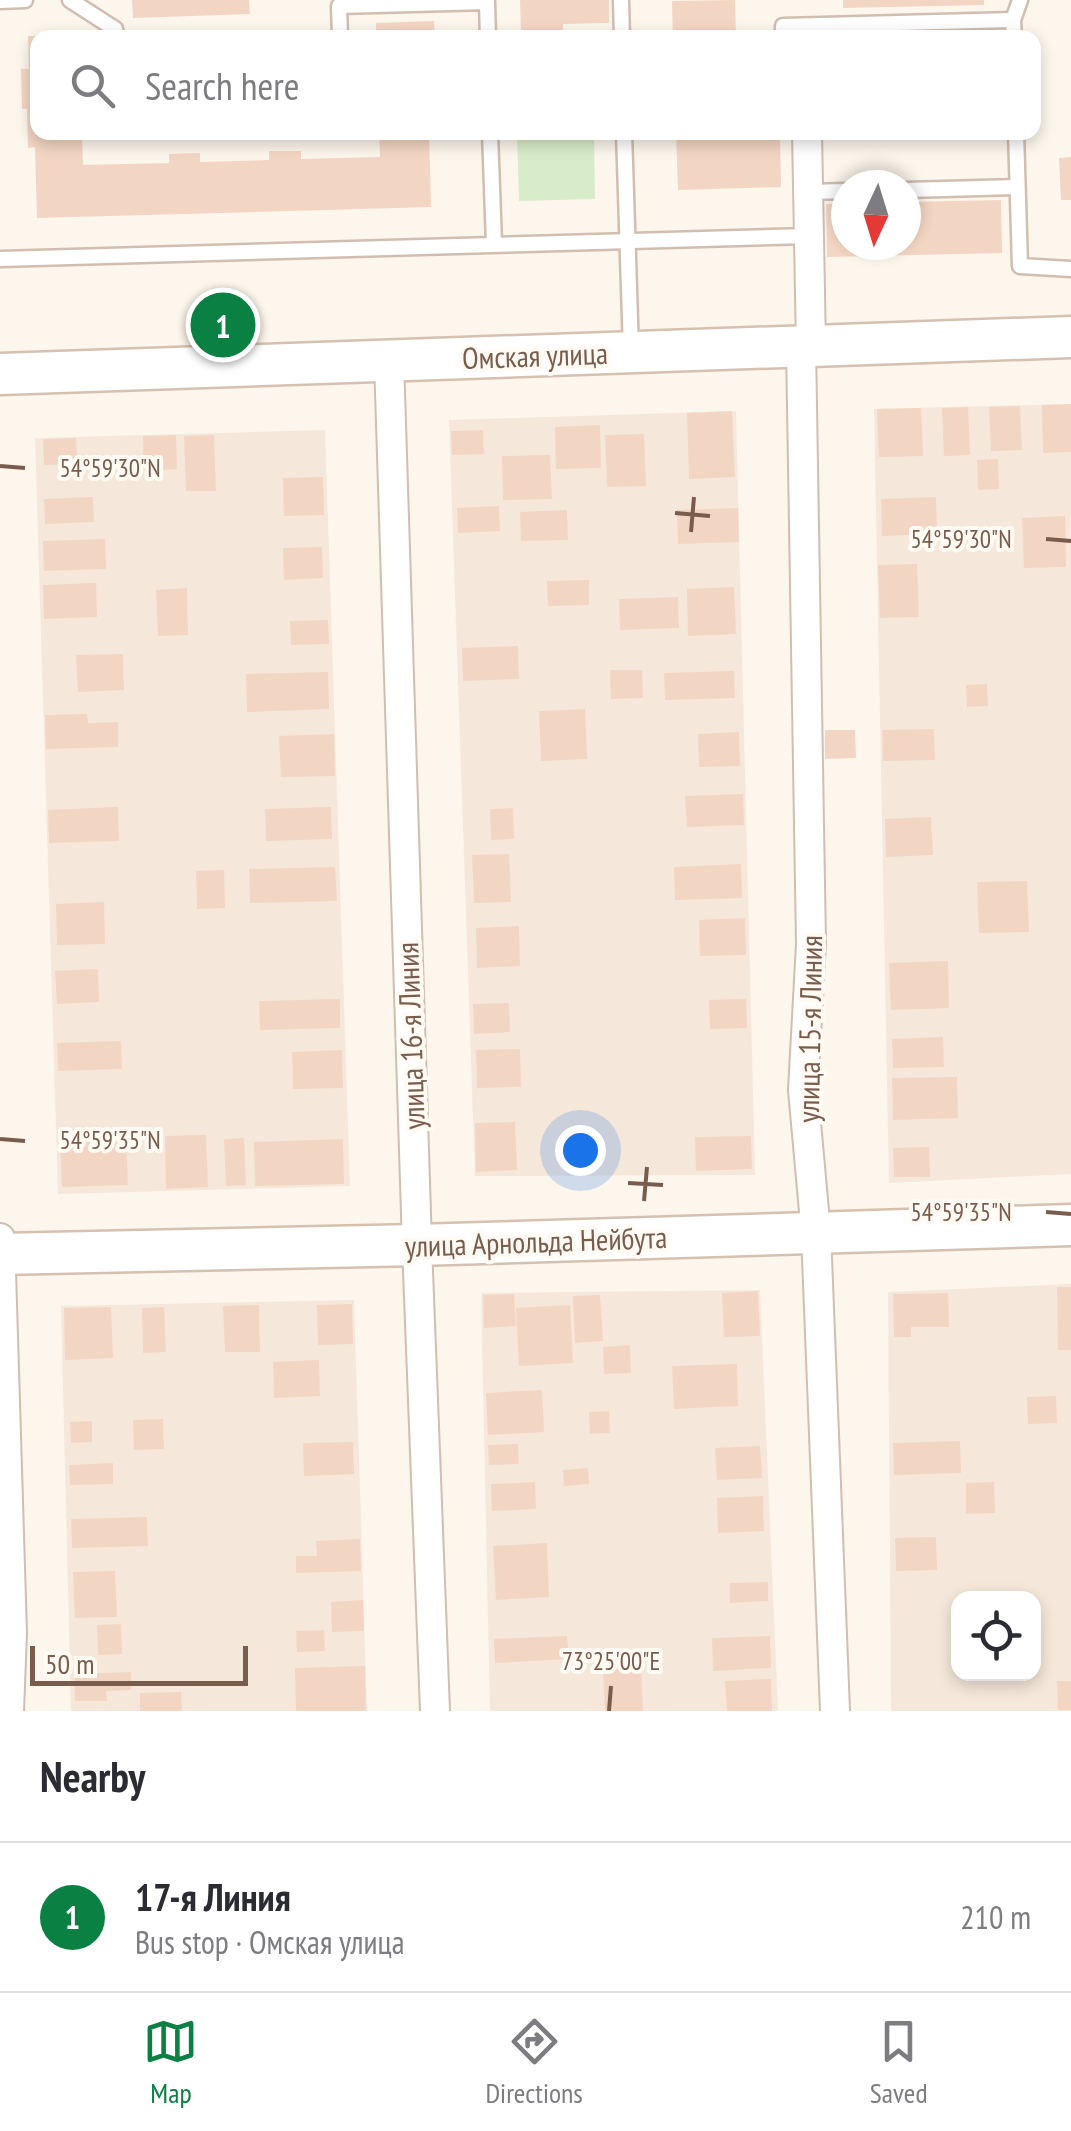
<!DOCTYPE html>
<meta charset="utf-8">
<style>
body{margin:0;font-family:"PT Sans Narrow",sans-serif;background:#f2f2f3;color:#2b2b33}
.controls{position:absolute;right:30px;bottom:30px;display:grid;overflow:hidden;border-radius:20px;box-shadow:0 5px 15px #0003}
.controls button{width:90px;height:90px;display:grid;place-items:center;padding:0;border:0;border-bottom:2px solid #e1e1e2;background:#fff;color:#2b2b33;font:50px sans-serif}
.compass{position:absolute;left:831px;top:170px;width:90px;height:90px;border-radius:50%;background:#fff;box-shadow:0 5px 15px #0003;rotate:184deg}
.scale{position:absolute;left:30px;bottom:25px;width:218px;box-sizing:border-box;padding-left:10px;border:5px solid #7a5c4d;border-top:0;font-size:28px;line-height:35px;white-space:nowrap;color:#7a5c4d;-webkit-text-stroke:8px #fffaf3;paint-order:stroke}
.you{position:absolute;left:580px;top:1150px;width:35px;height:35px;margin:-25px;border:8px solid #fff;border-radius:50%;background:#1a73e8;box-shadow:0 0 0 15px #1a73e833}
.badge{display:grid;place-items:center;width:65px;height:65px;border-radius:50%;background:#0b8043;color:#fff;font-size:32px;font-weight:700}
.pin{position:absolute;translate:-50% -50%;border:5px solid #fff;box-shadow:0 2px 10px #0006}
.list{margin:0;padding:0;list-style:none}
h2{display:flex;justify-content:space-between;align-items:center;height:130px;margin:0;padding:0 40px;font-size:42px}
h2 small{font-size:32px;font-weight:400;color:#7c7c81}
.list li{display:grid;grid-template-columns:65px 1fr auto;gap:30px;align-items:center;box-sizing:border-box;height:150px;padding:0 40px;border-top:2px solid #e1e1e2}
.list b{display:block;font-size:38px;white-space:nowrap}
.list p{margin:0;font-size:32px;white-space:nowrap;color:#7c7c81}
.list em{font-size:32px;font-style:normal;color:#7c7c81}
.icon{flex:none;width:55px;height:55px;fill:none;stroke:currentColor;stroke-width:2;stroke-linecap:round;stroke-linejoin:round}
.map{position:relative;flex:none;width:1071px;height:1711px;overflow:hidden}
.search{position:absolute;background:#fff;box-shadow:0 5px 15px #0003;left:30px;right:30px;top:30px;height:110px;display:flex;align-items:center;gap:25px;box-sizing:border-box;padding:0 35px;border-radius:20px;color:#7c7c81;font-size:38px}
.sheet{height:280px;background:#fff}
nav{display:flex;justify-content:space-around;align-items:center;box-sizing:border-box;height:140px;border-top:2px solid #e1e1e2;background:#fff;font-size:28px;color:#7c7c81}
nav a{display:grid;justify-items:center;gap:5px}
nav .on{color:#0b8043}
.map>svg:first-child{display:block}
</style>
<div class="map">
<svg width="1071" height="1711" viewBox="0 0 1071 1711">
<rect width="100%" height="100%" fill="#fdf6ec"/>
<g fill="#f5e8da" fill-rule="evenodd">
<path d="M1071 404V1174L889 1183 874 409Z"/>
<path d="M736 411 755 1175 475 1176 449 420Z"/>
<path d="M325 430 350 1186 58 1194 35 438Z"/>
<path d="M1071 1284V1711H891L888 1292ZM958 1598H1034V1674H958Z"/>
<path d="M760 1290 778 1711H490L481 1293Z"/>
<path d="M354 1300 367 1711H71L61 1306Z"/>
</g>
<path fill="#d8ecc9" d="M517 133H594L595 199 519 201Z"/>
<g fill="#f3d5c3">
<path d="M132 0H249L250 14 133 18Z"/>
<path d="M520 0H609V23L563 24V32L521 33Z"/>
<path d="M735 0 736 38H673L672 1Z"/>
<path d="M843 0H984V5L843 8Z"/>
<path d="M434 21 435 38H376V23Z"/>
<path d="M28 36H38V132H82L83 165 169 163V154L200 153V162L269 160V151H301V159L380 157 379 132H429L431 207 37 218 35 147 28 148 27 109H22L21 69H29Z"/>
<path d="M676 132H739V137L780 135 781 187 678 190Z"/>
<path d="M1071 157V200H1061L1059 158Z"/>
<path d="M1001 200 1002 253 827 257 826 204 846 203V245H906V202Z"/>
<path d="M1071 404V452L1043 453 1042 405Z"/>
<path d="M1020 406 1022 450 991 451 989 407Z"/>
<path d="M968 407 970 455 944 456 942 408Z"/>
<path d="M921 408 923 456 879 457 877 409Z"/>
<path d="M732 411 735 477 689 479 687 413Z"/>
<path d="M600 425 601 468 556 469 555 427Z"/>
<path d="M483 430 484 454 452 455 451 431Z"/>
<path d="M644 434 646 486 607 487 605 435Z"/>
<path d="M176 435 177 469 144 471 143 436Z"/>
<path d="M214 435 216 491H186L184 436Z"/>
<path d="M76 438 77 464 44 465 43 439Z"/>
<path d="M550 455 552 499 503 500 502 456Z"/>
<path d="M998 459 999 489 978 490 977 460Z"/>
<path d="M323 477 324 515 284 516 283 478Z"/>
<path d="M93 497 94 522 45 524 44 499Z"/>
<path d="M936 497 937 534 882 536 881 499Z"/>
<path d="M499 506 500 531 458 533 457 508Z"/>
<path d="M738 508 739 542 678 544 677 510Z"/>
<path d="M567 510 568 540 521 541 520 512Z"/>
<path d="M1065 516 1066 567 1024 568 1022 518Z"/>
<path d="M105 539 106 569 44 571 43 541Z"/>
<path d="M322 547 323 578 284 580 283 548Z"/>
<path d="M917 564 919 617 880 618 878 565Z"/>
<path d="M589 580V605L548 606 547 581Z"/>
<path d="M96 583 97 617 44 619 43 585Z"/>
<path d="M734 587 736 634 688 636 687 589Z"/>
<path d="M187 588 188 635 158 636 156 590Z"/>
<path d="M678 597 679 628 620 630 619 599Z"/>
<path d="M328 620 329 644 291 645 290 621Z"/>
<path d="M518 646 519 679 463 681 462 648Z"/>
<path d="M123 654 124 690 78 692 76 655Z"/>
<path d="M610 670H642L643 698 611 699Z"/>
<path d="M734 671 735 698 665 700 664 673Z"/>
<path d="M328 672 329 709 247 712 246 674Z"/>
<path d="M987 684 988 706 967 707 966 685Z"/>
<path d="M585 709 587 759 541 761 539 711Z"/>
<path d="M87 714 88 723 118 722V747L46 749 45 715Z"/>
<path d="M934 729 935 760 883 761 882 730Z"/>
<path d="M825 730H855L856 758 825 759Z"/>
<path d="M739 732 740 766 699 767 698 734Z"/>
<path d="M334 734 335 776 281 777 279 736Z"/>
<path d="M743 794 744 825 687 827 685 796Z"/>
<path d="M118 807 119 841 49 843 48 810Z"/>
<path d="M331 807 332 839 266 841 265 809Z"/>
<path d="M513 808 514 839 491 840 490 809Z"/>
<path d="M931 817 933 855 886 857 885 819Z"/>
<path d="M509 854 511 902 474 903 472 855Z"/>
<path d="M741 864 742 898 675 900 674 867Z"/>
<path d="M335 867 337 901 250 903 249 869Z"/>
<path d="M224 870 225 908 197 909 196 871Z"/>
<path d="M1027 881 1029 932 979 933 977 882Z"/>
<path d="M104 902 105 944 57 945 56 904Z"/>
<path d="M745 918 746 955 700 956 699 920Z"/>
<path d="M519 926 520 966 477 968 476 928Z"/>
<path d="M948 961 949 1008 891 1010 889 963Z"/>
<path d="M98 969 99 1002 57 1004 55 971Z"/>
<path d="M340 999V1028L260 1030 259 1001Z"/>
<path d="M746 999 747 1028 710 1029 709 1000Z"/>
<path d="M509 1003 510 1032 474 1034 473 1004Z"/>
<path d="M943 1037 944 1067 893 1068 892 1039Z"/>
<path d="M121 1041 122 1069 58 1071 57 1043Z"/>
<path d="M520 1049 521 1087 477 1088 476 1050Z"/>
<path d="M342 1050 343 1088 293 1089 292 1052Z"/>
<path d="M957 1077 958 1118 893 1120 892 1078Z"/>
<path d="M515 1122 517 1170 476 1172 475 1123Z"/>
<path d="M206 1135 208 1187 166 1189 165 1136Z"/>
<path d="M751 1136 752 1169 696 1171 695 1137Z"/>
<path d="M244 1138 246 1185 226 1186 224 1139Z"/>
<path d="M343 1139 344 1184 255 1186 254 1142Z"/>
<path d="M126 1141 128 1185 62 1187 60 1143Z"/>
<path d="M929 1147 930 1177H894L893 1148Z"/>
<path d="M1057 1287H1071V1350H1058Z"/>
<path d="M758 1291 760 1336 724 1337 722 1293Z"/>
<path d="M948 1293 949 1327H911V1337H894L893 1294Z"/>
<path d="M514 1294 516 1326 484 1328 483 1295Z"/>
<path d="M600 1295 603 1341 575 1343 573 1296Z"/>
<path d="M352 1304 353 1344 318 1345 317 1305Z"/>
<path d="M259 1305 260 1352H225L223 1306Z"/>
<path d="M570 1305 573 1363 519 1366 516 1308Z"/>
<path d="M111 1307 113 1358 65 1360 64 1308Z"/>
<path d="M164 1307 166 1352 143 1353 142 1308Z"/>
<path d="M630 1345 631 1373 604 1374 603 1347Z"/>
<path d="M319 1360 320 1396 274 1398 273 1362Z"/>
<path d="M737 1364 738 1406 674 1409 672 1366Z"/>
<path d="M542 1390 544 1432 488 1435 486 1393Z"/>
<path d="M1056 1396 1057 1423 1028 1424 1027 1397Z"/>
<path d="M609 1411 610 1433 590 1434 589 1412Z"/>
<path d="M163 1419 164 1449 134 1450 133 1420Z"/>
<path d="M92 1421V1442L71 1443 70 1422Z"/>
<path d="M960 1441 961 1473 894 1475 893 1443Z"/>
<path d="M353 1442 354 1474 304 1476 303 1443Z"/>
<path d="M518 1444 519 1464 489 1465 488 1445Z"/>
<path d="M760 1446 762 1478 717 1480 715 1448Z"/>
<path d="M113 1463V1484L70 1485 69 1465Z"/>
<path d="M588 1468 589 1484 564 1486 563 1470Z"/>
<path d="M535 1482 536 1509 492 1511 491 1484Z"/>
<path d="M994 1482 995 1513 966 1514V1483Z"/>
<path d="M763 1496 764 1531 718 1533 717 1498Z"/>
<path d="M147 1517 148 1546 72 1548 71 1519Z"/>
<path d="M936 1537 937 1570 896 1571 895 1538Z"/>
<path d="M360 1539 361 1571 296 1573V1556H317L316 1541Z"/>
<path d="M547 1543 549 1597 496 1600 493 1546Z"/>
<path d="M115 1571 117 1617 75 1618 73 1572Z"/>
<path d="M768 1582V1601L730 1603V1583Z"/>
<path d="M363 1600 364 1631 332 1632 331 1602Z"/>
<path d="M121 1624 122 1654 98 1655 97 1625Z"/>
<path d="M324 1630 325 1651 297 1652 296 1631Z"/>
<path d="M567 1636 569 1659 495 1663 494 1639Z"/>
<path d="M770 1636 771 1668 713 1671 712 1638Z"/>
<path d="M365 1666 366 1711H296L295 1668Z"/>
<path d="M641 1667 643 1711H605L603 1669Z"/>
<path d="M131 1672V1690L106 1691 107 1701H75L74 1674Z"/>
<path d="M771 1679 772 1711H727L725 1681Z"/>
<path d="M1057 1681H1071V1710H1058Z"/>
<path d="M181 1692 182 1711H140V1693Z"/>
</g>
<g fill="none" stroke-linecap="round" stroke-linejoin="round">
<defs>
<g id="lane">
<path d="M70 0 115 29 117 38"/>
<path d="M621 0 622 38"/>
<path d="M0 1 25 0"/>
<path d="M1013 20 1020 0"/>
<path d="M340 38 339 6 487 2 488 38"/>
<path d="M783 38V26L1013 20 1014 38"/>
<path d="M490 132 494 244"/>
<path d="M624 132 631 351"/>
<path d="M1016 132 1020 266 1071 269"/>
<path d="M906 190 1017 187"/>
<path d="M808 192 846 191"/>
<path d="M0 259 809 236"/>
</g>
<g id="street">
<path d="M807 132 811 346"/>
<path d="M801 346 811 944 803 1090 816 1233 835 1711"/>
<path d="M389 360 417 1245 435 1711"/>
<path d="M0 1238 12 1633 9 1711"/>
</g>
<g id="secondary">
<path d="M0 374 1071 337"/>
<path d="M0 1254 417 1245 1071 1225"/>
</g>
</defs>
<use href="#lane" stroke="#d1beb0" stroke-width="19"/>
<use href="#street" stroke="#d1beb0" stroke-width="32"/>
<use href="#secondary" stroke="#d6c0b0" stroke-width="45"/>
<use href="#lane" stroke="#fff" stroke-width="14"/>
<use href="#street" stroke="#fff" stroke-width="28"/>
<use href="#secondary" stroke="#fff" stroke-width="40"/>
</g>
<path fill="none" stroke="#7a5c4d" stroke-width="4" d="M0 466 25 468M675 513 710 516M691 532 694 497M1046 539 1071 541M0 1139 25 1141M628 1183 663 1185M644 1201 647 1167M1046 1212 1071 1214M609 1711 611 1686"/>
<g text-anchor="middle" dominant-baseline="central" stroke-width="8" stroke-linejoin="round" paint-order="stroke">
<g font-size="30" fill="#7a5c4d" stroke="#fffaf3">
<text transform="translate(535 355) rotate(-2)">Омская улица</text>
<text transform="translate(809 1029) rotate(-89)">улица 15-я Линия</text>
<text transform="translate(410 1036) rotate(-92)">улица 16-я Линия</text>
<text transform="translate(536 1241) rotate(-2)">улица Арнольда Нейбута</text>
</g>
</g>
<g font-size="25" text-anchor="middle" fill="#7a5c4d" stroke="#fffaf3" stroke-width="8" stroke-linejoin="round" paint-order="stroke">
<text x="110" y="477">54°59'30"N</text>
<text x="961" y="548">54°59'30"N</text>
<text x="110" y="1149">54°59'35"N</text>
<text x="961" y="1221">54°59'35"N</text>
<text x="611" y="1670">73°25'00"E</text>
</g>
</svg>
<div class="controls">
<button><svg class="icon" aria-label="locate" viewBox="0 0 24 24"><circle cx="12" cy="12" r="6"/><path d="M12 2v4M12 18v4M2 12h4M18 12h4"/></svg></button>
</div>
<svg class="compass" viewBox="-18 -18 36 36"><path d="M0-13l5 13h-10z" fill="#e53935"/><path d="M0 13l5-13h-10z" fill="#7c7c81"/></svg>
<div class="scale">50 m</div>
<div class="you"></div>
<div class="pin badge" style="left:223px;top:325px">1</div>
<div class="search"><svg class="icon" aria-label="search" viewBox="0 0 24 24"><circle cx="10" cy="10" r="6"/><path d="M15 15l6 6"/></svg>Search here</div>
</div>
<section class="sheet">
<h2>Nearby<small></small></h2>
<ul class="list">
<li><span class="badge">1</span><div><b>17-я Линия</b><p>Bus stop · Омская улица</p></div><em>210 m</em></li>
</ul>
</section>
<nav>
<a class="on"><svg class="icon" aria-label="map" viewBox="0 0 24 24"><path d="M3 6l6-2 6 2 6-2v14l-6 2-6-2-6 2zM9 4v14M15 6v14"/></svg>Map</a>
<a><svg class="icon" aria-label="directions" viewBox="0 0 24 24"><path d="M12 3l9 9-9 9-9-9zM9 14v-3h6M13 9l2 2-2 2"/></svg>Directions</a>
<a><svg class="icon" aria-label="saved" viewBox="0 0 24 24"><path d="M7 4h10v16l-5-4-5 4z"/></svg>Saved</a>
</nav>
